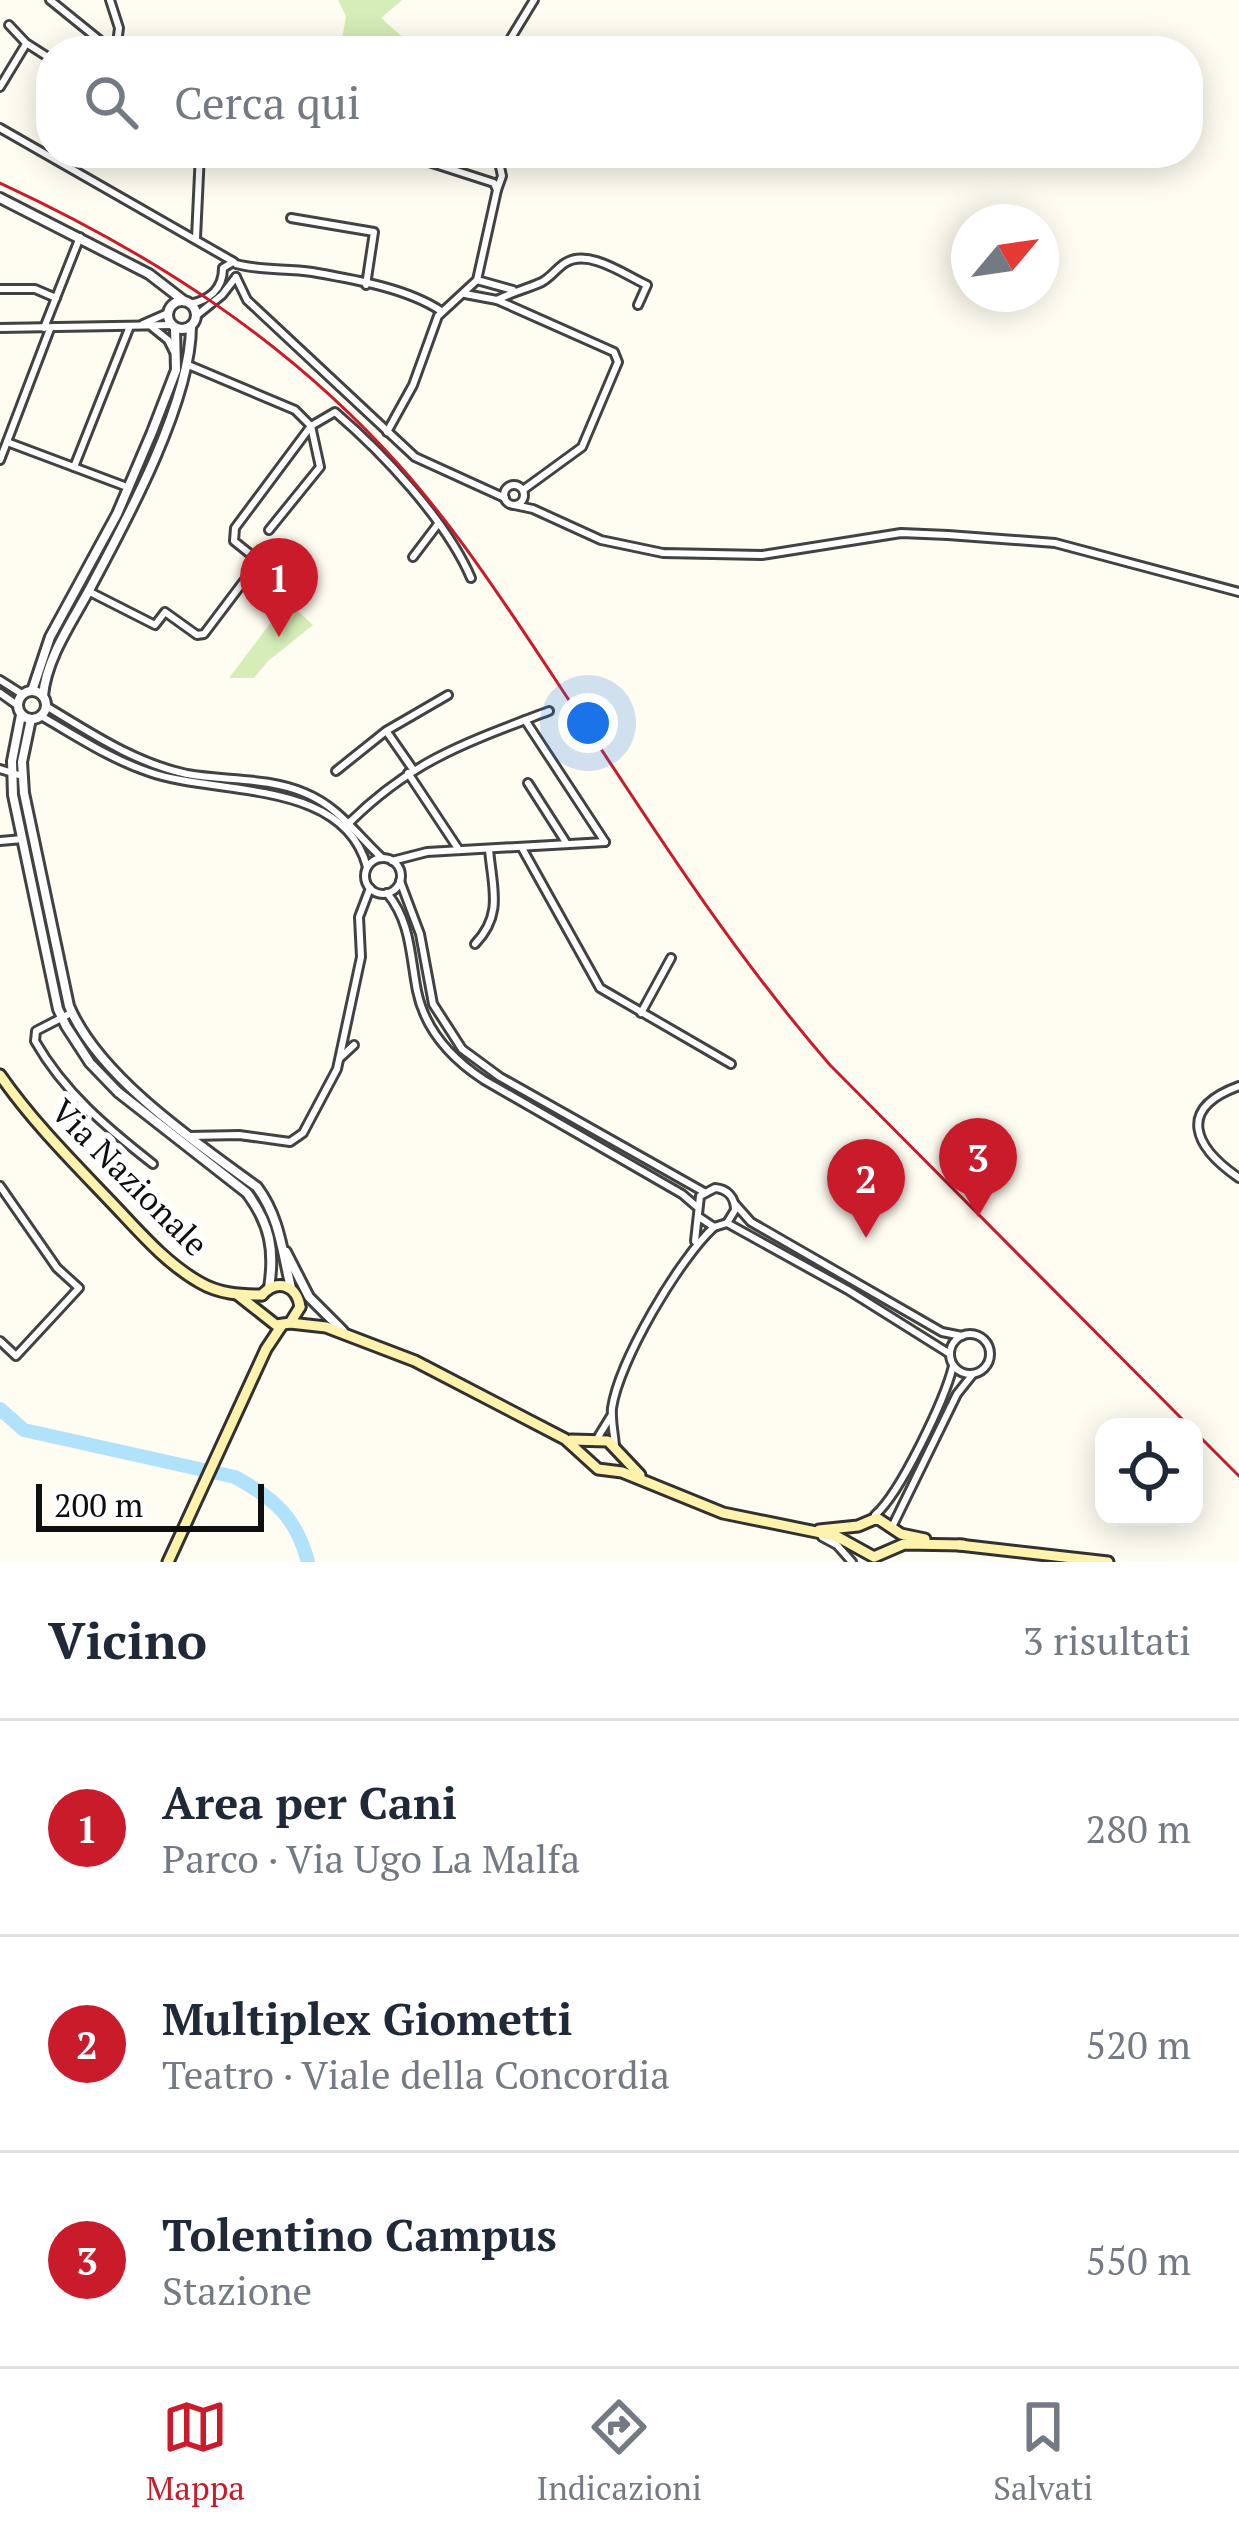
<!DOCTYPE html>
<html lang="it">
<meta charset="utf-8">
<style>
body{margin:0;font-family:"PT Serif",serif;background:#f2f2f3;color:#1f2937}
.controls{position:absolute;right:36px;bottom:36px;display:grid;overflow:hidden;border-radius:24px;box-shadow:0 6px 30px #0003}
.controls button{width:108px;height:108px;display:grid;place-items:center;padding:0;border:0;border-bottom:3px solid #e0e1e3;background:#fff;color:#1f2937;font:60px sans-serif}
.compass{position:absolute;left:951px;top:204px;width:108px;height:108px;border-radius:50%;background:#fff;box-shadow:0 6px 30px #0003;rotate:61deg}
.scale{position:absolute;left:36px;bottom:30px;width:228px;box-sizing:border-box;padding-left:12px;border:6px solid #0f0f0f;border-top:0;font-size:33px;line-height:42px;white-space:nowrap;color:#0f0f0f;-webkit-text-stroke:9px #fff;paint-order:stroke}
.you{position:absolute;left:588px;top:723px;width:42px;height:42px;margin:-30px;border:9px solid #fff;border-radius:50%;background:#1a73e8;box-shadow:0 0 0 18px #1a73e833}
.badge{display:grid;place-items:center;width:78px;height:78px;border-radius:50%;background:#ca1b2b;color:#fff;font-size:39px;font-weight:700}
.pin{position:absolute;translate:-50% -99px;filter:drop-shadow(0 3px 6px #0008)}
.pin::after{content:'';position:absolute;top:63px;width:42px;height:36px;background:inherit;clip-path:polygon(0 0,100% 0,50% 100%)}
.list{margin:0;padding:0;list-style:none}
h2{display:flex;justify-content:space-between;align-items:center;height:156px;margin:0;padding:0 48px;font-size:51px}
h2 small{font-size:39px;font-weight:400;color:#747a83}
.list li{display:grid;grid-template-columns:78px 1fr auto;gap:36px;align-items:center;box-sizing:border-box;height:216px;padding:0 48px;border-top:3px solid #e0e1e3}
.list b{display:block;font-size:45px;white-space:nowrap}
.list p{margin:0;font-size:39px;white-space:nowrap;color:#747a83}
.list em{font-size:39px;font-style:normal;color:#747a83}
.icon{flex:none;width:66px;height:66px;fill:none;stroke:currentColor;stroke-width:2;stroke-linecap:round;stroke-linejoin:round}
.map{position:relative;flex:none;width:1239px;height:1562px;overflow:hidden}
.search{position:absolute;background:#fff;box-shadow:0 6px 30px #0003;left:36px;right:36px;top:36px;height:132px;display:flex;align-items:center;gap:30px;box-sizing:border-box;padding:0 42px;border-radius:48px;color:#747a83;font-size:45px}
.sheet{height:804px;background:#fff}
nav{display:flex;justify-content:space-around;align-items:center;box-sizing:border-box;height:168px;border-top:3px solid #e0e1e3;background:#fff;font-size:33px;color:#747a83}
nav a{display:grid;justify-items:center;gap:6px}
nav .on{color:#ca1b2b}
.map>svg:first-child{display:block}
</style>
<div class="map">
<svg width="1239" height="1562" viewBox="0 0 1239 1562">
<rect width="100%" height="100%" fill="#fffcf1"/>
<g fill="#d5edb7">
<path d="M338 0H402L381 18 406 40 396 51H340L346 16Z"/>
<path d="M287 601 313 625 268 661 254 678H229Z"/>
</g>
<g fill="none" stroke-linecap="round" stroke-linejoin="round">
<path stroke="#b1e2fb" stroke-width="14" d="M0 1409 24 1430 235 1477C275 1499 296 1517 308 1562"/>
<defs>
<g id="minor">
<path d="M50 0 113 51"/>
<path d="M110 0 119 28 116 51"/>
<path d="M9 25 26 43 51 59"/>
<path d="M503 51 534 0"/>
<path d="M0 87 26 44"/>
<path d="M0 128 234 262"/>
<path d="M497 190 502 176 497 153"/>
<path d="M291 218 374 232 366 285"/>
<path d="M196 238 200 153"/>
<path d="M236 264C262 271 286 268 312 272 352 279 407 288 441 311"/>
<path d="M236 277 247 300 415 457 505 498"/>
<path d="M477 280 513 290"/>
<path d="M0 289H35L56 298"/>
<path d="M465 294 497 300 614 352 618 362 582 447 523 490"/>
<path d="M497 300C512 292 527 289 542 282 551 277 557 268 565 263 589 248 625 275 647 285L638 305"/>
<path d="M190 304C209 300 223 289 223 268L233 262"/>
<path d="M196 316 222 295 236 277"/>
<path d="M143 324 168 313"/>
<path d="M152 327 168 340 174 352"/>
<path d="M0 328 172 325"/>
<path d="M44 328 80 237"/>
<path d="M186 364 295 410 311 426"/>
<path d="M387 432 413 385 438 316 477 280 497 190 494 183 401 153"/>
<path d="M7 442 127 487"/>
<path d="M0 460 50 329"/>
<path d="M74 467 130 326"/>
<circle cx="514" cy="495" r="10"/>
<path d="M514 505 533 509 601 540 663 553 762 555 901 533 948 535 1055 543 1239 592"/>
<path d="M269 530 320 467 311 426"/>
<path d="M413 557 438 524"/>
<path d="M88 591 155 625 165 612 197 635 204 634 259 561 234 541 235 528 311 426 335 412C383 453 446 520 471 578"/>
<path d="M0 680 22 694"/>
<path d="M0 693 17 705"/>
<path d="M46 706C91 733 135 763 187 774 226 781 268 777 305 793 339 807 356 834 382 858"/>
<path d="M41 716C76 736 110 759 149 772 216 796 344 778 367 867"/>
<path d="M525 720 605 842"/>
<path d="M387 732 412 768"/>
<path d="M0 769 22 776"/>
<path d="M336 771 386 731 448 695"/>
<path d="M408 773 459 850"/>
<path d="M528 783 567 844"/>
<path d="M350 822C414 759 468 742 549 711"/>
<path d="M0 841 23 839"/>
<path d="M522 848 600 988 731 1064"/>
<circle cx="383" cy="876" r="18"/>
<path d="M392 861 427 852 605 842"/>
<path d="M400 881 420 934 433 1004 462 1049 500 1077 704 1192"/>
<path d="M387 893C411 922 410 955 417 991 425 1030 452 1059 484 1080L682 1194 696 1206"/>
<path d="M475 944C504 914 492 887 489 849"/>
<path d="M71 1013 36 1031 35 1041C64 1092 107 1128 153 1164"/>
<path d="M641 1013 671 958"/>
<path d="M341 1057 354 1045"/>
<path d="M1239 1086C1176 1109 1194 1147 1239 1178"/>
<path d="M189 1136 239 1135 290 1142 303 1133 337 1069 361 957 359 917 370 888"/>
<path d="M0 1186 57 1268 79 1288 16 1356 0 1341"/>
<path d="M735 1204 751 1222 942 1332 962 1336"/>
<path d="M727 1223 848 1290 950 1354"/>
<path d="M695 1241 700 1196 715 1188C727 1189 735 1197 735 1210L727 1223 714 1227 699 1217"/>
<circle cx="970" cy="1354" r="20"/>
<path d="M595 1442 611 1416"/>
<path d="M615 1446C614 1433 611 1420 612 1408 619 1361 679 1259 714 1227"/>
<path d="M875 1515C900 1494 945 1399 953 1366"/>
<path d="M892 1527 957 1394 973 1374"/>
<path d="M822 1537 837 1545 852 1562"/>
</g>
<g id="tertiary">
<path d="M0 198 149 274 184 301"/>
<circle cx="182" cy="315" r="14"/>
<circle cx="32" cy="705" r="14"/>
<path d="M32 691 50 637 117 514 152 432 176 370 175 328"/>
<path d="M43 696C46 660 70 625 87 594 124 525 191 403 191 326"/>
<path d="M21 715 12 761 13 795 58 1009 66 1026 90 1063 118 1092 247 1193C270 1224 275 1250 269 1288"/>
<path d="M31 719 22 762 24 793 69 1006C99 1077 195 1142 257 1187 280 1218 282 1251 291 1288"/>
<path d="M286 1252 309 1297 343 1331"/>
</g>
<g id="secondary">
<path d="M0 1075C32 1121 71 1160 110 1201 137 1229 164 1262 199 1282 219 1294 240 1295 262 1295"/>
<path d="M238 1295 276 1325 290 1323 300 1307"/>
<path d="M262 1295C277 1278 297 1285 300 1307"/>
<path d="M290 1323 326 1327 415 1361 565 1439 598 1469 622 1472 723 1513 836 1536 874 1557 904 1544 963 1545"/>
<path d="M571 1440 608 1441 640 1475"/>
<path d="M819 1530 858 1526 877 1518 901 1534 925 1539"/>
<path d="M959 1545 1108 1562"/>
<path d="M168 1562 266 1349 282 1325"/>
</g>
</defs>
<use href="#minor" stroke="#424242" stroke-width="12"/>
<use href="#tertiary" stroke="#424242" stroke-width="14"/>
<use href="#secondary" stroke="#313131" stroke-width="15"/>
<use href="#minor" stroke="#fff" stroke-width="6"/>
<use href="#tertiary" stroke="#fff" stroke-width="8"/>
<use href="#secondary" stroke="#fff2ac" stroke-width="9"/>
<g stroke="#ca1b2b" stroke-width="3">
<path d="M0 183C151 253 287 340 399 465 458 531 506 605 555 679 643 812 725 944 830 1065L1190 1427"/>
<path d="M1194 1431 1239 1476"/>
</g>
</g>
<g text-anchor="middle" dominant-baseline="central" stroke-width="12" stroke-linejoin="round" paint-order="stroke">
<g font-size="33" fill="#0f0f0f" stroke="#fff">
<text transform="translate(130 1177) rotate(45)">Via Nazionale</text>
</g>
</g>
</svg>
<div class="controls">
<button><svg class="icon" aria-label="locate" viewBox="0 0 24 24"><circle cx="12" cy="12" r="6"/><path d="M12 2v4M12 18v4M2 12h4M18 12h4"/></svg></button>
</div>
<svg class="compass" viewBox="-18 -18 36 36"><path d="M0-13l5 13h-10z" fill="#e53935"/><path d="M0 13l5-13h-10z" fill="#747a83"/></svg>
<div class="scale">200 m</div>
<div class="you"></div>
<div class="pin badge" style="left:279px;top:637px">1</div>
<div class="pin badge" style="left:866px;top:1238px">2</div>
<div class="pin badge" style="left:978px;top:1217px">3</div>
<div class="search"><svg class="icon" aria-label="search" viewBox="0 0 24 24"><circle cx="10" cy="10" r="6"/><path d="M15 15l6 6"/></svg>Cerca qui</div>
</div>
<section class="sheet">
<h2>Vicino<small>3 risultati</small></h2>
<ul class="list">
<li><span class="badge">1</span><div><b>Area per Cani</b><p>Parco · Via Ugo La Malfa</p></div><em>280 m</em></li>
<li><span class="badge">2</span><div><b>Multiplex Giometti</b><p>Teatro · Viale della Concordia</p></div><em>520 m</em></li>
<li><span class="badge">3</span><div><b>Tolentino Campus</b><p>Stazione</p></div><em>550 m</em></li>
</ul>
</section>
<nav>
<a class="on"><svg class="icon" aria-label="map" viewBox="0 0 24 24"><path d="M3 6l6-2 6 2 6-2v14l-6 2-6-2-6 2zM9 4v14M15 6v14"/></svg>Mappa</a>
<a><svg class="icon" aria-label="directions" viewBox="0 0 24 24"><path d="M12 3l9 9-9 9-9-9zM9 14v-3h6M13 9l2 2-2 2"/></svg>Indicazioni</a>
<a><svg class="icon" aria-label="saved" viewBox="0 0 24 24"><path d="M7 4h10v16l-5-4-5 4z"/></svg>Salvati</a>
</nav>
